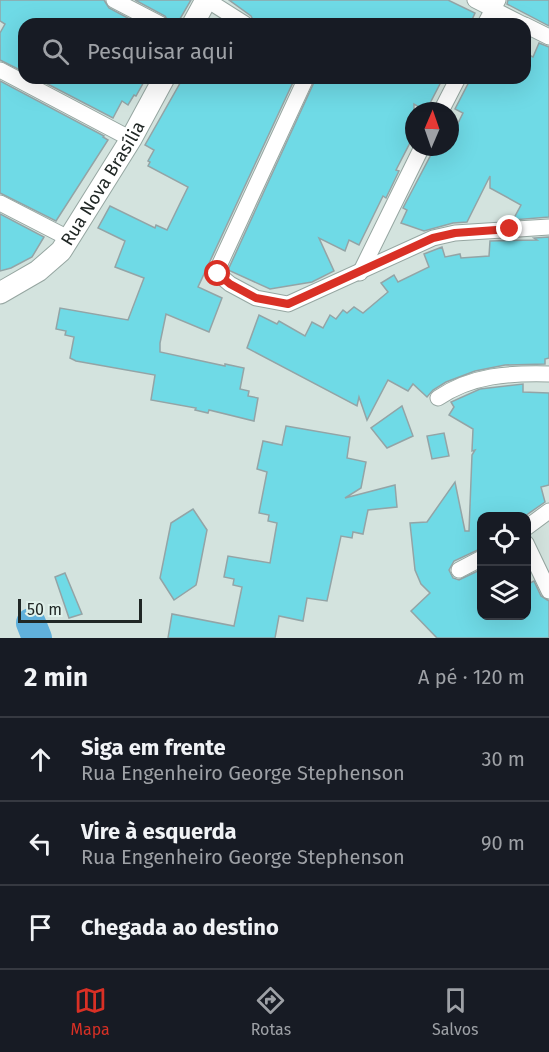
<!DOCTYPE html>
<html lang="pt">
<meta charset="utf-8">
<style>
body{margin:0;font-family:"Fira Sans",sans-serif;background:#20242c;color:#f1f3f6}
.controls{position:absolute;right:18px;bottom:18px;display:grid;overflow:hidden;border-radius:12px;box-shadow:0 6px 24px #0002}
.controls button{width:54px;height:54px;display:grid;place-items:center;padding:0;border:0;border-bottom:2px solid #363941;background:#171b24;color:#f1f3f6;font:30px sans-serif}
.compass{position:absolute;left:405px;top:102px;width:54px;height:54px;border-radius:50%;background:#171b24;box-shadow:0 6px 24px #0002;rotate:2deg}
.scale{position:absolute;left:18px;bottom:15px;width:124px;box-sizing:border-box;padding-left:6px;border:3px solid #202725;border-top:0;font-size:16px;line-height:21px;white-space:nowrap;color:#202725;-webkit-text-stroke:4px #e0f1eb;paint-order:stroke}
.stop{position:absolute;width:18px;height:18px;margin:-14px;border:4px solid #d93025;border-radius:50%;background:#fff}
.stop.end{background:#d93025;border-color:#fff;box-shadow:0 2px 6px #0008}
.list{margin:0;padding:0;list-style:none}
h2{display:flex;justify-content:space-between;align-items:center;height:78px;margin:0;padding:0 24px;font-size:26px}
h2 small{font-size:20px;font-weight:400;color:#9ea1a6}
.list li{display:grid;grid-template-columns:39px 1fr auto;gap:18px;align-items:center;box-sizing:border-box;height:84px;padding:0 24px;border-top:2px solid #363941}
.list b{display:block;font-size:22px;white-space:nowrap}
.list p{margin:0;font-size:20px;white-space:nowrap;color:#9ea1a6}
.list em{font-size:20px;font-style:normal;color:#9ea1a6}
.icon{flex:none;width:33px;height:33px;fill:none;stroke:currentColor;stroke-width:2;stroke-linecap:round;stroke-linejoin:round}
.map{position:relative;flex:none;width:549px;height:638px;overflow:hidden}
.search{position:absolute;background:#171b24;box-shadow:0 6px 24px #0002;left:18px;right:18px;top:18px;height:66px;display:flex;align-items:center;gap:15px;box-sizing:border-box;padding:0 21px;border-radius:18px;color:#9ea1a6;font-size:22px}
.sheet{height:330px;background:#171b24}
nav{display:flex;justify-content:space-around;align-items:center;box-sizing:border-box;height:84px;border-top:2px solid #363941;background:#171b24;font-size:16px;color:#9ea1a6}
nav a{display:grid;justify-items:center;gap:3px}
nav .on{color:#d93025}
.map>svg:first-child{display:block}
</style>
<div class="map">
<svg width="549" height="638" viewBox="0 0 549 638">
<rect width="100%" height="100%" fill="#d3e3de"/>
<g fill="none" stroke-linecap="round" stroke-linejoin="round">
<path stroke="#60b0db" stroke-width="30" d="M31 623 37 638"/>
</g>
<g fill="#6fdae6" stroke="#93a4a6" stroke-width="1.5">
<path d="M0 0H104L109 8 139 24H24V72L0 60V33L5 24 0 21Z"/>
<path d="M135 0H191L177 24H170L165 16Z"/>
<path d="M229 0H448L475 13 470 24H255L251 16Z"/>
<path d="M508 0H549V26L507 4Z"/>
<path d="M539 43 549 47V217L513 220 521 205 490 188V176L467 222 453 223 424 231 401 223 407 210 403 208 434 149 443 153 446 147H450V139L463 113 455 109 471 78H525V53L533 57Z"/>
<path d="M36 78H146L136 96 134 95 128 105 122 101 113 118Z"/>
<path d="M183 78H295L198 287 222 298 209 332 166 314 160 343V352L225 366V364L244 368 240 389 249 391 248 396 258 398 254 421 209 410 208 413 195 410 196 408 151 400 155 375 76 361 70 358 74 337 65 335 66 331 56 329 60 308 128 320 144 278 115 267 125 241 98 228 110 206 155 228 156 225 167 230 188 187 148 166 150 162 148 161 154 150 145 145Z"/>
<path d="M316 78H443L426 111 414 104V135L396 170 399 171 386 198 383 196 359 245 349 240 345 251 319 238 334 271 312 282 270 289 228 270Z"/>
<path d="M0 81 104 136 103 137 108 140 56 221 0 193Z"/>
<path d="M0 214 44 237 32 257 11 268 0 271Z"/>
<path d="M549 237V358L545 359V364L505 365 475 371 446 382 433 390 427 397 413 384 408 391 388 380 367 420 359 397 357 406 247 348 259 315 277 324 279 321 305 336 312 322 323 328 330 315 336 319 343 310 347 313 354 307 363 313 388 292 381 283 394 275 398 282 429 267 424 254 442 247 445 257 460 254 461 258 489 256 490 241 537 240 534 238Z"/>
<path d="M523 384V392L549 393V485L541 487 545 502 525 516H482V548L454 561 449 570 453 578 459 580 482 569V615H526V585L534 581 541 596 549 601V638H437L411 611 430 593 421 584 415 570 410 523 427 522 455 482 465 531H469L472 455 475 450 472 451 473 429 449 415 454 407 451 402 480 389Z"/>
<path d="M402 406 413 436 387 448 371 428Z"/>
<path d="M286 426 350 437 347 458 366 462 361 488 345 498 395 485 397 507 368 510 363 534 353 532 352 538 341 536 327 601 307 598 303 621 279 616 275 638H168L172 614 234 626 242 587 233 585 234 579 224 577 228 556 270 563 277 523 268 521 269 515 259 513 267 472 257 469 263 441 282 445Z"/>
<path d="M444 433 449 456 432 459 427 436Z"/>
<path d="M193 509 207 530 197 581 196 585 174 600 160 578 171 523Z"/>
<path d="M65 573 82 614 69 618 55 577Z"/>
</g>
<g fill="none" stroke-linecap="round" stroke-linejoin="round">
<defs>
<g id="minor">
<path d="M114 0 160 24"/>
<path d="M207 0 245 24"/>
<path d="M475 0 522 24"/>
<path d="M485 24 498 0"/>
<path d="M525 25 549 37"/>
<path d="M0 70 131 139"/>
<path d="M306 78 218 268V274L230 284 256 298 288 304 433 238 455 233 549 227"/>
<path d="M441 111 458 78"/>
<path d="M0 203 70 239"/>
<path d="M360 273 422 147"/>
<path d="M438 398C472 375 509 373 549 374"/>
<path d="M526 528 549 511"/>
<path d="M526 543 549 591"/>
<path d="M459 570 482 558"/>
</g>
<g id="secondary">
<path d="M193 24 206 0"/>
<path id="s1" d="M0 293 38 271 61 251 131 139 164 78"/>
</g>
</defs>
<use href="#minor" stroke="#96a6a1" stroke-width="17"/>
<use href="#secondary" stroke="#96a6a1" stroke-width="23"/>
<use href="#minor" stroke="#fff" stroke-width="15"/>
<use href="#secondary" stroke="#fff" stroke-width="21"/>
</g>
<g fill="none" stroke-linecap="round" stroke-linejoin="round">
<path stroke="#d93025" stroke-width="8" d="M218 274 230 284 256 298 288 304 433 238 455 233 510 229"/>
</g>
<g text-anchor="middle" dominant-baseline="central" stroke-width="6" stroke-linejoin="round" paint-order="stroke">
<g font-size="18" fill="#202725" stroke="#e0f1eb">
<text stroke="none"><textPath href="#s1" startOffset="154">Rua Nova Brasília</textPath></text>
</g>
</g>
</svg>
<div class="controls">
<button><svg class="icon" aria-label="locate" viewBox="0 0 24 24"><circle cx="12" cy="12" r="6"/><path d="M12 2v4M12 18v4M2 12h4M18 12h4"/></svg></button>
<button><svg class="icon" aria-label="layers" viewBox="0 0 24 24"><path d="M12 4l9 5-9 5-9-5zM3 14l9 5 9-5"/></svg></button>
</div>
<svg class="compass" viewBox="-18 -18 36 36"><path d="M0-13l5 13h-10z" fill="#e53935"/><path d="M0 13l5-13h-10z" fill="#9ea1a6"/></svg>
<div class="scale">50 m</div>
<div class="stop" style="left:218px;top:274px"></div>
<div class="stop end" style="left:510px;top:229px"></div>
<div class="search"><svg class="icon" aria-label="search" viewBox="0 0 24 24"><circle cx="10" cy="10" r="6"/><path d="M15 15l6 6"/></svg>Pesquisar aqui</div>
</div>
<section class="sheet">
<h2>2 min<small>A pé · 120 m</small></h2>
<ul class="list">
<li><svg class="icon" aria-label="ahead" viewBox="0 0 24 24"><path d="M12 20V5M6 11l6-6 6 6"/></svg><div><b>Siga em frente</b><p>Rua Engenheiro George Stephenson</p></div><em>30 m</em></li>
<li><svg class="icon" aria-label="left" viewBox="0 0 24 24"><path d="M17 20v-9H6M10 6l-5 5 5 5"/></svg><div><b>Vire à esquerda</b><p>Rua Engenheiro George Stephenson</p></div><em>90 m</em></li>
<li><svg class="icon" aria-label="arrive" viewBox="0 0 24 24"><path d="M6 21V4h12l-3 4 3 4H6"/></svg><div><b>Chegada ao destino</b></div></li>
</ul>
</section>
<nav>
<a class="on"><svg class="icon" aria-label="map" viewBox="0 0 24 24"><path d="M3 6l6-2 6 2 6-2v14l-6 2-6-2-6 2zM9 4v14M15 6v14"/></svg>Mapa</a>
<a><svg class="icon" aria-label="directions" viewBox="0 0 24 24"><path d="M12 3l9 9-9 9-9-9zM9 14v-3h6M13 9l2 2-2 2"/></svg>Rotas</a>
<a><svg class="icon" aria-label="saved" viewBox="0 0 24 24"><path d="M7 4h10v16l-5-4-5 4z"/></svg>Salvos</a>
</nav>
